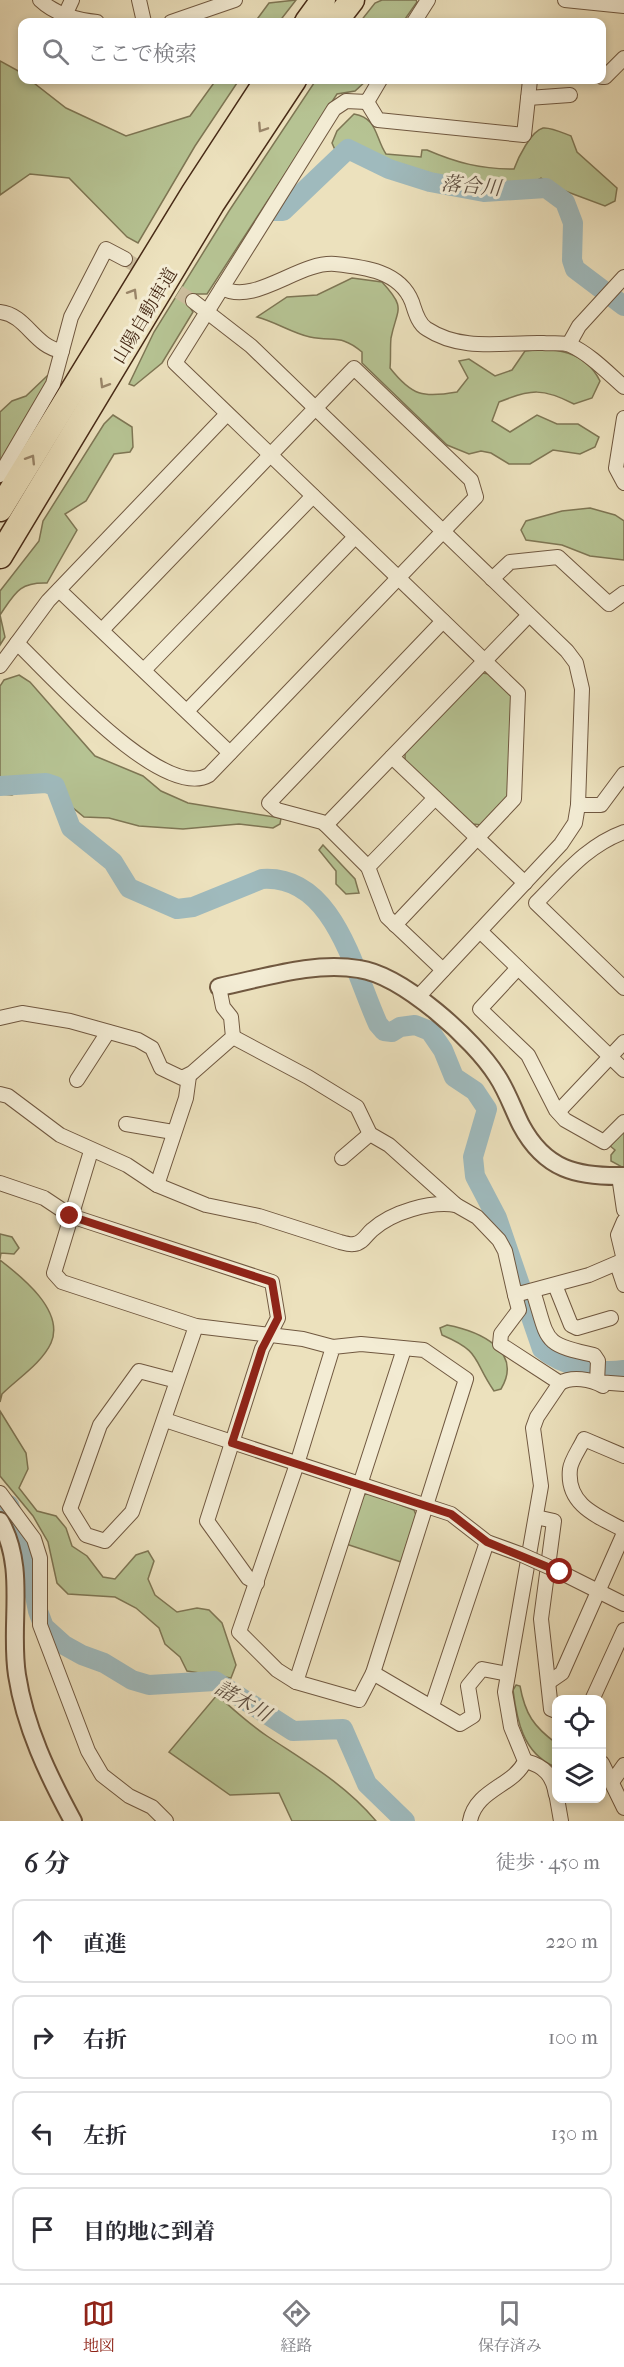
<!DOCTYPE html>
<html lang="ja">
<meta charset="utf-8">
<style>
body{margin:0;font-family:"IM FELL French Canon","Noto Serif JP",serif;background:#f2f2f3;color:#2b2b33}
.controls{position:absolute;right:18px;bottom:18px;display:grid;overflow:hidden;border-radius:12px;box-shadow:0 3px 9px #0003}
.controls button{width:54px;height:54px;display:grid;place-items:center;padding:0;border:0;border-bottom:2px solid #e1e1e2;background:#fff;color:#2b2b33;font:30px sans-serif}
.stop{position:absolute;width:18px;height:18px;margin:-14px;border:4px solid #8f2418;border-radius:50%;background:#fff}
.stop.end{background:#8f2418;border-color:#fff;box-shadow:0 2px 6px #0008}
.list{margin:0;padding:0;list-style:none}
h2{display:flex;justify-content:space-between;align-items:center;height:78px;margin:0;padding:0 24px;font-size:26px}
h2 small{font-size:20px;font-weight:400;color:#7c7c81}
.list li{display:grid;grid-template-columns:39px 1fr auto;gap:18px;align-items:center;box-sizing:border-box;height:84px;margin:0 12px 12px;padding:0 12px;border:2px solid #e1e1e2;border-radius:12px}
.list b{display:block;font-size:22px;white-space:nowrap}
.list em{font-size:20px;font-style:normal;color:#7c7c81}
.icon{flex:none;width:33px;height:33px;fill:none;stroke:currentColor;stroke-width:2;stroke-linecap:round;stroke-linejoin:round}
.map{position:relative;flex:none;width:624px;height:1821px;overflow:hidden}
.search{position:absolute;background:#fff;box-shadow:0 3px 9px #0003;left:18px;right:18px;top:18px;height:66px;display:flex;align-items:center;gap:15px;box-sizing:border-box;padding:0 21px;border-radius:12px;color:#7c7c81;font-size:22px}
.sheet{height:462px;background:#fff}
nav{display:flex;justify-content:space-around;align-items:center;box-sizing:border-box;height:84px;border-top:2px solid #e1e1e2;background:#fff;font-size:16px;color:#7c7c81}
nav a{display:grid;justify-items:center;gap:3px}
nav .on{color:#8f2418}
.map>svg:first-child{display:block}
</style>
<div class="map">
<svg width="624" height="1821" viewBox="0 0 624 1821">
<rect width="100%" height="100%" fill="#ece1bd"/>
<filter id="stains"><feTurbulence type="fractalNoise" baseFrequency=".00333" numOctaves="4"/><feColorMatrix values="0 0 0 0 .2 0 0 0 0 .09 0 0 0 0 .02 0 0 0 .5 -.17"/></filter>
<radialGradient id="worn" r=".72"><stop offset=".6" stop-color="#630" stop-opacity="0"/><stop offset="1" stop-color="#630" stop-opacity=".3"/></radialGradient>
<g fill="#b6c393" stroke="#7e7654" stroke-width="1.5">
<path d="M296 0 279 22H255L269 3Z"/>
<path d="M382 0H416L417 2 403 22H360L375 3Z"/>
<path d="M0 61 22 73V80H30L66 108 126 136 190 116 216 80H239L195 146 138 243 127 237 69 178 30 174 0 195Z"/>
<path d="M316 80H367L355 91 337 94 207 294H194L187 303 193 312 162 363 134 386 129 384 154 332 229 211Z"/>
<path d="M354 114C378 118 375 138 386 154L421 157 422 150H427C457 163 481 169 514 169 518 158 531 131 543 128 551 127 563 133 571 136L577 152 617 188 615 201 605 206 557 188 541 178 515 193 486 190 436 180 389 165 350 146 336 152 332 143 337 131Z"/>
<path d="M352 278 382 282C407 309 397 308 391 338 390 348 391 358 390 368 412 396 423 398 457 392L468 378 459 361 469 359 495 376 512 370 525 351C556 347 585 351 600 381L592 398 574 404C543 388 531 389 499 402L492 421 510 432 537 415 557 424H578L599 437 595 447 580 454 553 450 530 464H509L491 453 481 451 469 454 447 445 362 363V352C341 334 334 342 310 337 292 333 276 322 257 317L287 297 317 295Z"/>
<path d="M47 376 51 377 0 465V412L12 401 26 396Z"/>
<path d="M113 415 132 427 133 447 130 452 114 454 86 501 65 514 77 530 47 583C19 582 15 593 0 615L5 637 0 645V591L39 541 43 521 104 424Z"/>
<path d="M590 508 615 515 624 521V560L590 556 562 545 526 540 521 530 526 521 562 511Z"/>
<path d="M482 673 490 674 512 697 508 797 482 825 473 824 405 762V753Z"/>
<path d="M19 675 30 682 95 756 143 776 161 791 188 803 281 818 280 824 273 828 239 824 183 829 139 826 109 818 84 817 66 802 58 783 46 778 12 795 0 794V686L4 680Z"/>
<path d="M323 845 355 879 359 893 346 894 336 884V871L319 850Z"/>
<path d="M624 1129V1168L611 1161V1155L615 1150 609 1145Z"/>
<path d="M0 1234 12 1237 19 1248 14 1254 1 1253 0 1259Z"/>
<path d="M0 1260C22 1277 65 1311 51 1343 42 1363 17 1379 2 1394L0 1402Z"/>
<path d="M447 1325C478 1331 524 1350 501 1389L494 1391C472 1359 482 1352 442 1335L440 1328Z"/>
<path d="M0 1411 26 1453 28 1469 19 1488 37 1511 56 1516 66 1528 72 1546 87 1556 103 1577 115 1579 136 1555 148 1551 154 1561 148 1579 155 1595 177 1612 197 1608 209 1610 222 1623 236 1665 231 1678 187 1671 180 1657 165 1644 159 1628 136 1608 115 1597 68 1594 57 1583 48 1542 33 1516 0 1476Z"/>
<path d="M368 1493 414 1510 416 1515 401 1562 346 1544 362 1496Z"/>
<path d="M516 1685 520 1686C525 1714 534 1727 556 1743V1763L553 1766C523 1752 517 1721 513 1690Z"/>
<path d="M217 1695C233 1709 249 1724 267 1736 306 1762 345 1784 376 1821H292L279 1793 230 1795 169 1752Z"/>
</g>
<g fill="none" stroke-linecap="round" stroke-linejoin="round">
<g stroke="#9fbabd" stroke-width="20">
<path d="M274 211H283L348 149 389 169 430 182 484 192 546 188 565 202 573 223 572 260 575 269 624 306"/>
<path d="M0 786 46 783 55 786 71 828 113 862 129 888 177 909 193 907 262 879C334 874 354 972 378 1024L384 1031 392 1032 400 1027 415 1025 430 1031 443 1050 454 1077 475 1091 487 1109 473 1157 475 1176 497 1218 542 1349C562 1366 598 1374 624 1370"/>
<path d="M9 1505 27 1555 38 1611 44 1627 64 1645 82 1655 104 1663 132 1680 149 1685 215 1681 293 1731 343 1729 367 1784 405 1821"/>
</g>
<path stroke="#cbbc9c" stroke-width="14" stroke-dasharray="14 7" stroke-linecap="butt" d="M125 259 193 301"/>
<defs>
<g id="minor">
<path d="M40 0C56 15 76 20 97 22"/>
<path d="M139 0 144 22"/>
<path d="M565 0 624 6"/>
<path d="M65 15 72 0"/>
<path d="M171 22 235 0"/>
<path d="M414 22 428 0"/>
<path d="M602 77H605L624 58"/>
<path d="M380 80 367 102 346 101 334 109 175 363 518 693 514 799 395 925"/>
<path d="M528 98 570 95"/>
<path d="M367 102 378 120 524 135 530 80"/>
<path d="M222 288C255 306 299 261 335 264 364 267 400 271 412 302 415 311 418 324 427 329 462 352 503 342 543 343 551 344 563 342 570 345 590 354 608 373 624 387"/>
<path d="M193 301 251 346 567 651 576 663 582 689 578 805 575 823 561 844 418 997"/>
<path d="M0 312C27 315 34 347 62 351"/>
<path d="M569 344 579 326 624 277"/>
<path d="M624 418 616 468 624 483"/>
<path d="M0 475 53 384 71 317 106 249 125 259"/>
<path d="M492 579 510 562 558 557 609 604 624 593"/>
<path d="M59 590 230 753"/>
<path d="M443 621 269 803 277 810 322 822 326 825 368 867 387 917 443 970"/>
<path d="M17 643C50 674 163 802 209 775L476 497 471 480 354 368 102 630"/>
<path d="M0 666 48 601 227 414"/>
<path d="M144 670 313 496"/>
<path d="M187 711 355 537"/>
<path d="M392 757 525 883"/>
<path d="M578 805H601L624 774"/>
<path d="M326 825 529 615"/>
<path d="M624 832C586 846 564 875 536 903L624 988"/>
<path d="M368 867 435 798"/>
<path d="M480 931 624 1070"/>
<path d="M518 968 480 1009 528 1055 556 1110 565 1120 604 1142 624 1122"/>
<path d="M0 1018 22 1013 70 1021 138 1040 152 1048 161 1068 182 1078 192 1073 233 1037 231 1017 223 1007 219 987"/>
<path d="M233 1037 308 1077 357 1107 370 1134 389 1145 456 1205 477 1217 499 1240 505 1251 515 1295 589 1275 624 1260"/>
<path d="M77 1080 108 1032"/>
<path d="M0 1094 8 1096 60 1135 127 1165 157 1185 206 1205 259 1216 340 1242C344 1243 350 1245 354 1244 363 1243 366 1235 372 1230 392 1212 430 1201 456 1205"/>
<path d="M558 1112 624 1042"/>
<path d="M126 1124 173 1132"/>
<path d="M91 1151 54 1273 62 1282 196 1326 303 1339 333 1347 361 1344 424 1350 466 1379 373 1673 359 1700 296 1682 277 1670 239 1632 297 1464 333 1347"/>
<path d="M342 1158 370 1134"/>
<path d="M619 1176 624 1210"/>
<path d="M0 1183 44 1198 71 1216 272 1282 278 1318 262 1349 207 1521 248 1578 257 1583"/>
<path d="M157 1185 186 1098 189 1076"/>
<path d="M624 1221 618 1235 624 1260"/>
<path d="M617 1264 624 1285"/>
<path d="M555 1285 571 1325 577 1328 611 1318"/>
<path d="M533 1291C549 1341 541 1344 594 1355L598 1361 597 1382 624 1384"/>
<path d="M177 1381 139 1371 100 1425 70 1509 86 1535 105 1541 132 1512 196 1326"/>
<path d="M560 1383C572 1376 591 1379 603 1386"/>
<path d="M165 1420 451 1514 487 1542 520 1554"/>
<path d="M624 1456 584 1439C580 1448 571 1460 570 1469 566 1505 597 1516 624 1530"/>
<path d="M0 1493 34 1539 40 1558V1625L88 1751 102 1775 129 1796 152 1807 166 1821"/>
<path d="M536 1517 554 1521 541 1619 551 1709 556 1711"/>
<path d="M560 1572 624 1604"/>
<path d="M373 1673 460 1724 473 1716 468 1686 482 1669 508 1674"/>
<path d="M296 1682 404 1349"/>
<path d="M549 1682 562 1673 624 1533"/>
<path d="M592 1700 624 1630"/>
<path d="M432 1706 487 1542"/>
<path d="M525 1761C545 1766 553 1776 556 1795"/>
<path d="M602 1763 624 1808"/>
<path d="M612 1782 624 1765"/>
<path d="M557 1798 561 1821"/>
<path d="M470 1821C476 1789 514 1786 525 1761L511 1727 505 1692 541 1486 533 1428 537 1417 560 1383 500 1344 501 1334 519 1310 515 1295"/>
</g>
<g id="tertiary">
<path d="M219 987C264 978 314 961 359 969 402 975 474 1039 497 1076 507 1091 513 1109 521 1125 545 1170 577 1177 624 1176"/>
<path d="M0 1521C27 1568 9 1624 17 1675 25 1727 48 1775 73 1821"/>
</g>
<g id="motorway">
<path d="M307 22 323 0"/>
<path d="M335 22 352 0"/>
<path d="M0 509 194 192 267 80"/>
<path d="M0 556 212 204 294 80"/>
</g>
</defs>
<use href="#minor" stroke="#705840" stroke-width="16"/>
<use href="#tertiary" stroke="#705840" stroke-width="20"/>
<use href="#motorway" stroke="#472a16" stroke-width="27"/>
<use href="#minor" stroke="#f3ecd4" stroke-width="14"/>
<use href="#tertiary" stroke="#f3ecd4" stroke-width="16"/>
<use href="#motorway" stroke="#ece1bd" stroke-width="24"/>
<defs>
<path id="minor-bridge" d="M520 1554 560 1572"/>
</defs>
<use href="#minor-bridge" stroke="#705840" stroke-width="16" stroke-linecap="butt"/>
<use href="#minor-bridge" stroke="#f3ecd4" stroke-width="14"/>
</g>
<defs><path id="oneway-chevron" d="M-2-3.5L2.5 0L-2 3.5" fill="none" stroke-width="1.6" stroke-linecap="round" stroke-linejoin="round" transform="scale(1.5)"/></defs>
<g stroke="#9a866a">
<use href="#oneway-chevron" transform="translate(262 128) rotate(123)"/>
<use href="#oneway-chevron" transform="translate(133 293) rotate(-59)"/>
<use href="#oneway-chevron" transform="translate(104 384) rotate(121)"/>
<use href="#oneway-chevron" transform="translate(31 459) rotate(-58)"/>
</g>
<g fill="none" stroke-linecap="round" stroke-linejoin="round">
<path stroke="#8f2418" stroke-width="8" d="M70 1216 272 1282 278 1318 262 1349 232 1443 451 1514 487 1542 560 1572"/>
</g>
<g text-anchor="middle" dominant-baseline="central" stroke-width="6" stroke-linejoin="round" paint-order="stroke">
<g font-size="18" fill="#472a16" stroke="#f3ecd4">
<text transform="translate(145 316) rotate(-59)">山陽自動車道</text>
</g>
<g font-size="20" font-style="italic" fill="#5d4e40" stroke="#f3ecd4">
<text transform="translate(471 186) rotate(5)">落合川</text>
<text transform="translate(243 1701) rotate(30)">諸木川</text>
</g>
</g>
<rect width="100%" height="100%" filter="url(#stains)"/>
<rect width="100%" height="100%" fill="url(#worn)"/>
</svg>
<div class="controls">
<button><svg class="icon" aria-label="locate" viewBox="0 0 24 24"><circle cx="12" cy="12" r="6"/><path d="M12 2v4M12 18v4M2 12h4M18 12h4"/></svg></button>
<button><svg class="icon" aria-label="layers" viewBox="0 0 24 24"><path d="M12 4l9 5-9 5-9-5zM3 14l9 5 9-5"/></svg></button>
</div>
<div class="stop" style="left:560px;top:1572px"></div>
<div class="stop end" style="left:70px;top:1216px"></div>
<div class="search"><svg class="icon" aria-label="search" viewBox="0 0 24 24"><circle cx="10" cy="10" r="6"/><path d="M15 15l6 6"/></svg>ここで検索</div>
</div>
<section class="sheet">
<h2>6 分<small>徒歩 · 450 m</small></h2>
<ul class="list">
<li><svg class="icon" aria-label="ahead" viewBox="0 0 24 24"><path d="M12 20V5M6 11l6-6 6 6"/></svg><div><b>直進</b></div><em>220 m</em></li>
<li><svg class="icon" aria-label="right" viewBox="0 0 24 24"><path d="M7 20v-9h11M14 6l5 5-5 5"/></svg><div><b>右折</b></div><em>100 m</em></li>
<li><svg class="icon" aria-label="left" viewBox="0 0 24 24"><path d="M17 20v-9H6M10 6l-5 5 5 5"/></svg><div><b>左折</b></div><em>130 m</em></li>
<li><svg class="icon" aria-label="arrive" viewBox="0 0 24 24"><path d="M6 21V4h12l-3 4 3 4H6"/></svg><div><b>目的地に到着</b></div></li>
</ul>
</section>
<nav>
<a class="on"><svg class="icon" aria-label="map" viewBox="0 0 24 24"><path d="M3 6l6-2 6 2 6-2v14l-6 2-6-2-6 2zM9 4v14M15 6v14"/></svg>地図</a>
<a><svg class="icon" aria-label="directions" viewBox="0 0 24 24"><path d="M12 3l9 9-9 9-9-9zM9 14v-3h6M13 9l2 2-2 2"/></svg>経路</a>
<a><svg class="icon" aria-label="saved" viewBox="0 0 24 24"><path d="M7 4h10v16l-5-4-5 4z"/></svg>保存済み</a>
</nav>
